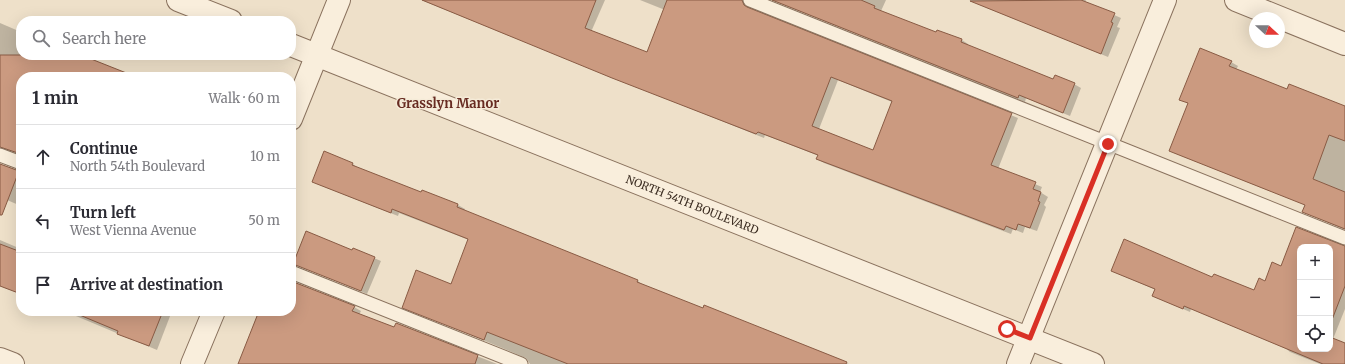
<!DOCTYPE html>
<meta charset="utf-8">
<style>
body{margin:0;font-family:Merriweather,serif;background:#f2f2f3;color:#2b2b33}
.controls{position:absolute;right:12px;bottom:12px;display:grid;overflow:hidden;border-radius:8px;box-shadow:0 4px 16px #0002}
.controls button{width:36px;height:36px;display:grid;place-items:center;padding:0;border:0;border-bottom:1px solid #e1e1e2;background:#fff;color:#2b2b33;font:20px sans-serif}
.compass{position:absolute;left:1249px;top:12px;width:36px;height:36px;border-radius:50%;background:#fff;box-shadow:0 4px 16px #0002;rotate:111deg}
.stop{position:absolute;width:12px;height:12px;margin:-9px;border:3px solid #d93025;border-radius:50%;background:#fff}
.stop.end{background:#d93025;border-color:#fff;box-shadow:0 1px 4px #0008}
.list{margin:0;padding:0;list-style:none}
h2{display:flex;justify-content:space-between;align-items:center;height:52px;margin:0;padding:0 16px;font-size:17px}
h2 small{font-size:13px;font-weight:400;color:#7c7c81}
.list li{display:grid;grid-template-columns:26px 1fr auto;gap:12px;align-items:center;box-sizing:border-box;height:64px;padding:0 16px;border-top:1px solid #e1e1e2}
.list b{display:block;font-size:15px;white-space:nowrap}
.list p{margin:0;font-size:13px;white-space:nowrap;color:#7c7c81}
.list em{font-size:13px;font-style:normal;color:#7c7c81}
.icon{flex:none;width:22px;height:22px;fill:none;stroke:currentColor;stroke-width:2;stroke-linecap:round;stroke-linejoin:round}
.map{position:relative;flex:none;width:1345px;height:364px;overflow:hidden}
.search{position:absolute;background:#fff;box-shadow:0 4px 16px #0002;left:16px;top:16px;width:280px;height:44px;display:flex;align-items:center;gap:10px;box-sizing:border-box;padding:0 14px;border-radius:16px;color:#7c7c81;font-size:15px}
.panel{position:absolute;background:#fff;box-shadow:0 4px 16px #0002;left:16px;top:72px;width:280px;height:244px;border-radius:16px}
.map>svg:first-child{display:block}
</style>
<div class="map">
<svg width="1345" height="364" viewBox="0 0 1345 364">
<rect width="100%" height="100%" fill="#eee0c9"/>
<g fill="#0003" fill-rule="evenodd">
<path d="M421 0H605L591 32 647 54 665 10 640 0H750L749 6 752 11 1018 118 998 169 1042 187 1040 192 1048 197 1044 205 1046 207 1037 231 1025 227 1023 233 1013 229 1011 234 824 163 817 159 819 156 765 135 764 138ZM838 80 892 102 873 151 819 129Z"/>
<path d="M771 0H886L881 11 936 34 962 40 968 44V46L1053 80 1074 84 1081 88 1070 116 1026 98 1025 102Z"/>
<path d="M969 0H1086L1085 2 1121 18 1117 27 1120 28 1108 57Z"/>
<path d="M0 23 21 32V55H80L134 77H21V155L10 151 2 152 0 156Z"/>
<path d="M1231 62 1238 66 1236 70 1287 90 1345 106V230L1303 212 1306 205 1170 151 1189 104 1181 99Z"/>
<path d="M0 163 2 165 21 171V206L0 197Z"/>
<path d="M353 164 359 169 422 193V191L458 205 465 209 464 211 638 281 644 286 849 364H530L526 358 403 307 451 285 469 240 399 213 398 216 320 185Z"/>
<path d="M1297 228 1345 247V309L1333 339 1345 344V364H1320L1290 352 1283 346 1191 309 1190 312 1153 296 1156 290 1112 271 1213 279 1255 291 1282 267ZM1300 247H1330V349H1300Z"/>
<path d="M0 240 21 249V294L0 286Z"/>
<path d="M353 249 381 261 367 294 295 264 353 251Z"/>
<path d="M291 282 354 307 361 311 359 315 395 328 396 324 497 364H239L271 311H291Z"/>
<path d="M64 311H172L157 350Z"/>
</g>
<g fill="#cb9a80" stroke="#895b44" fill-rule="evenodd">
<path d="M422 0H596L585 28 647 52 667 0H742L744 5 747 7 1012 113 991 165 1036 182 1033 189 1041 192 1038 201 1040 202 1030 228 1018 224 1016 230 1006 226 1004 230 816 159 818 155 758 132 756 134 612 78ZM831 77 892 101 873 150 812 126Z"/>
<path d="M772 0H861L875 6 874 8 936 32 937 30 962 39 961 42 1053 79 1055 75 1075 83 1063 113 1019 95 1018 98Z"/>
<path d="M1081 0 1115 13 1111 22 1113 23 1101 54 970 1Z"/>
<path d="M1200 48 1232 61 1229 66 1287 89 1289 84 1345 106V141L1329 135 1313 179 1345 192V229L1302 212 1305 205 1169 151 1188 103 1179 100Z"/>
<path d="M0 55H81L134 76 21 77V154L0 147Z"/>
<path d="M324 151 353 163 352 165 421 192 422 190 458 204 457 207 638 280 637 282 703 308 704 305 847 362 846 364H568L487 332 484 340 402 308 416 270 451 284 468 239 392 209 391 213 312 182Z"/>
<path d="M0 164 19 171 2 215H0Z"/>
<path d="M1296 227 1345 246V286L1330 325V247H1300V349H1330V337L1345 343V364H1323L1184 306 1183 309 1152 296 1155 289 1111 271 1124 239 1212 277 1214 274 1254 290 1259 278 1265 281 1272 262 1281 266Z"/>
<path d="M306 231 352 250 353 248 375 257 361 291 293 264Z"/>
<path d="M0 244 21 252V294L0 286Z"/>
<path d="M291 281 355 306 352 311 394 327 396 323 478 355 475 364H238L259 311H291Z"/>
<path d="M70 311H163L149 346 117 334 118 331Z"/>
</g>
<g fill="none" stroke-linecap="round" stroke-linejoin="round">
<defs>
<g id="service">
<path d="M750 0 1345 238"/>
<path d="M0 155 21 163"/>
<path d="M291 272 521 364"/>
</g>
<g id="minor">
<path d="M178 0 231 21"/>
<path d="M1236 0 1345 44"/>
<path id="s1" d="M291 45 1093 364"/>
<path d="M291 119 339 0"/>
<path d="M0 359 13 364"/>
<path d="M192 364 214 311"/>
<path d="M1018 364 1165 0"/>
</g>
</defs>
<use href="#service" stroke="#8a725e" stroke-width="15"/>
<use href="#minor" stroke="#8a725e" stroke-width="24"/>
<use href="#service" stroke="#f9eedc" stroke-width="13"/>
<use href="#minor" stroke="#f9eedc" stroke-width="22"/>
</g>
<g fill="none" stroke-linecap="round" stroke-linejoin="round">
<path stroke="#d93025" stroke-width="5" d="M1007 329 1030 338 1108 144"/>
</g>
<g text-anchor="middle" dominant-baseline="central" stroke-width="3" stroke-linejoin="round" paint-order="stroke">
<g font-size="11" fill="#3b2c21" stroke="#f5ebd8">
<text stroke="none"><textPath href="#s1" startOffset="432">NORTH 54TH BOULEVARD</textPath></text>
</g>
<g font-size="13" font-weight="bold" fill="#672b21" stroke="#f5ebd8">
<text x="448" y="103">Grasslyn Manor</text>
</g>
</g>
</svg>
<div class="controls">
<button>+</button>
<button>−</button>
<button><svg class="icon" aria-label="locate" viewBox="0 0 24 24"><circle cx="12" cy="12" r="6"/><path d="M12 2v4M12 18v4M2 12h4M18 12h4"/></svg></button>
</div>
<svg class="compass" viewBox="-18 -18 36 36"><path d="M0-13l5 13h-10z" fill="#e53935"/><path d="M0 13l5-13h-10z" fill="#7c7c81"/></svg>
<div class="stop" style="left:1007px;top:329px"></div>
<div class="stop end" style="left:1108px;top:144px"></div>
<div class="search"><svg class="icon" aria-label="search" viewBox="0 0 24 24"><circle cx="10" cy="10" r="6"/><path d="M15 15l6 6"/></svg>Search here</div>
<section class="panel">
<h2>1 min<small>Walk · 60 m</small></h2>
<ul class="list">
<li><svg class="icon" aria-label="ahead" viewBox="0 0 24 24"><path d="M12 20V5M6 11l6-6 6 6"/></svg><div><b>Continue</b><p>North 54th Boulevard</p></div><em>10 m</em></li>
<li><svg class="icon" aria-label="left" viewBox="0 0 24 24"><path d="M17 20v-9H6M10 6l-5 5 5 5"/></svg><div><b>Turn left</b><p>West Vienna Avenue</p></div><em>50 m</em></li>
<li><svg class="icon" aria-label="arrive" viewBox="0 0 24 24"><path d="M6 21V4h12l-3 4 3 4H6"/></svg><div><b>Arrive at destination</b></div></li>
</ul>
</section>
</div>
